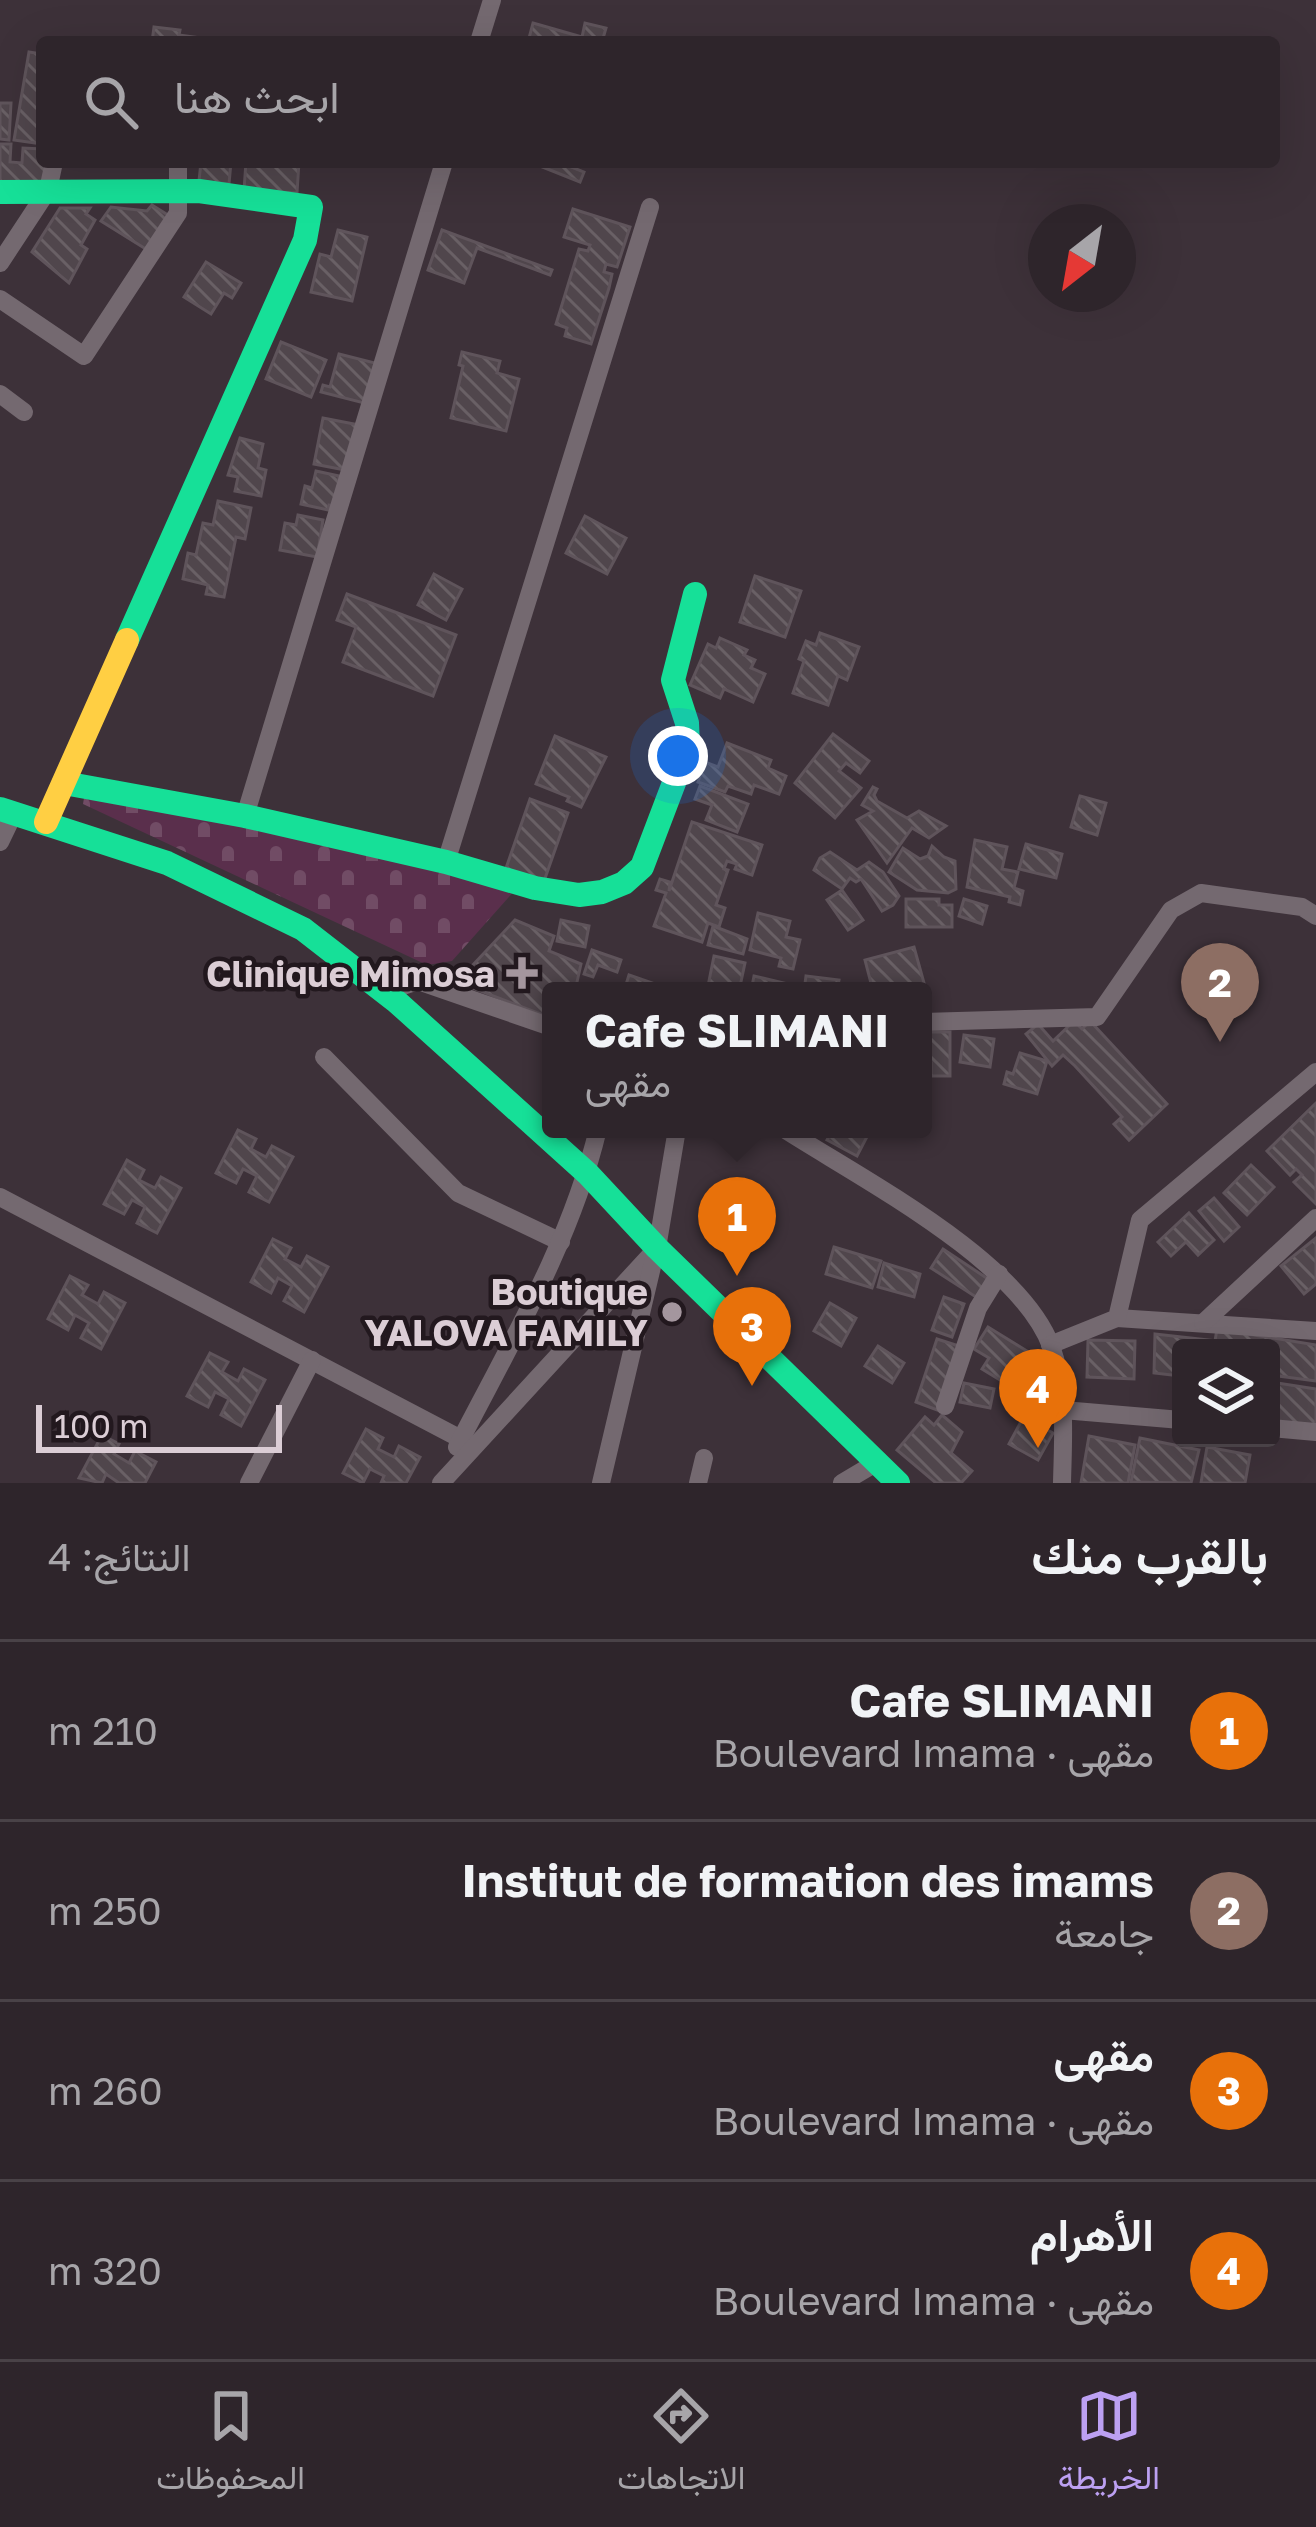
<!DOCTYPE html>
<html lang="ar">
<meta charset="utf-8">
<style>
body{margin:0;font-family:"Golos Text",Vazirmatn,sans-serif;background:#362d33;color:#f1f3f6;direction:rtl}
.controls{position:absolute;right:36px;bottom:36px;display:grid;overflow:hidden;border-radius:12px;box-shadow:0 12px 48px #0002}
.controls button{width:108px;height:108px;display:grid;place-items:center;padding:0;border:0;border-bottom:3px solid #494247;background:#2e252b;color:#f1f3f6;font:60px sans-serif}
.compass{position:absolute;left:1028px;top:204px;width:108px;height:108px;border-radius:50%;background:#2e252b;box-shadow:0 12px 48px #0002;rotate:211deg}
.scale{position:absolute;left:36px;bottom:30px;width:246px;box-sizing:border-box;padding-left:12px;border:6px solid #dbcdd5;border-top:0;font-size:33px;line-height:42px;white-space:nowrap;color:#dbcdd5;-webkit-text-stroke:9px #22181e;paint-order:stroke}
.you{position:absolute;left:678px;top:756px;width:42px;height:42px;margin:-30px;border:9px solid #fff;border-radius:50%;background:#1a73e8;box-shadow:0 0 0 18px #1a73e833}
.badge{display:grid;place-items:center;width:78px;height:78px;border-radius:50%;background:#bca0f2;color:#fff;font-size:39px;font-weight:700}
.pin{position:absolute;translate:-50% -99px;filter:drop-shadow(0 3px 6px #0008)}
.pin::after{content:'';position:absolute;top:63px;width:42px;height:36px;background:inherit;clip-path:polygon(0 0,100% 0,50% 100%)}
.popup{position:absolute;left:542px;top:982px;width:390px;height:156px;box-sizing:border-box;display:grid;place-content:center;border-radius:12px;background:#2e252b;filter:drop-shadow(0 3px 9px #0005);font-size:39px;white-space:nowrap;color:#a7a5a9}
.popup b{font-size:45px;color:#f1f3f6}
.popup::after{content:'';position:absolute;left:50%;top:100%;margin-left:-24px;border:24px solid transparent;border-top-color:#2e252b}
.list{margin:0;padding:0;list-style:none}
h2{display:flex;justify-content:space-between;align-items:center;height:156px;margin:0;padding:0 48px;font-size:51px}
h2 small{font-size:39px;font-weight:400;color:#a7a5a9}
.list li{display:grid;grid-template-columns:78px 1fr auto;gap:36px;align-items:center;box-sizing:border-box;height:180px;padding:0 48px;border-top:3px solid #494247}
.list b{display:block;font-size:45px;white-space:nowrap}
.list p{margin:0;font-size:39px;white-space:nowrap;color:#a7a5a9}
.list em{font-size:39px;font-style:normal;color:#a7a5a9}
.icon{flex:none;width:66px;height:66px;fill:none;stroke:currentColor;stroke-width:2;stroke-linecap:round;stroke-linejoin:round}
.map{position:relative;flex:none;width:1316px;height:1483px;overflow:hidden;direction:ltr}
.search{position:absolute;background:#2e252b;box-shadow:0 12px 48px #0002;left:36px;right:36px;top:36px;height:132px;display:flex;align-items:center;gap:30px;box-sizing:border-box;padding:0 42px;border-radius:12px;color:#a7a5a9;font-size:45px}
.sheet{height:876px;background:#2e252b}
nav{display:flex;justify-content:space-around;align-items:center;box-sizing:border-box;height:168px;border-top:3px solid #494247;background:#2e252b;font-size:33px;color:#a7a5a9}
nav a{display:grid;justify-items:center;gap:6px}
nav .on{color:#bca0f2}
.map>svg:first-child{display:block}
</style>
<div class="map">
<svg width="1316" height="1483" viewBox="0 0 1316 1483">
<defs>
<pattern id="cemetery-stones" width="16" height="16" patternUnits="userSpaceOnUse" patternTransform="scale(3)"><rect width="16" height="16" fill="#5a2f4c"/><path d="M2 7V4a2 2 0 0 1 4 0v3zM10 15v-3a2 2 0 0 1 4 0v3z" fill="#714c65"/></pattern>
<pattern id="building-back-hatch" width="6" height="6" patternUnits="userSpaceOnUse" patternTransform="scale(3)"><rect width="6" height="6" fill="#50464c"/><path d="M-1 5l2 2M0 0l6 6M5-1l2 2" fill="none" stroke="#696065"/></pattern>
</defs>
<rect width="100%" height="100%" fill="#3d3139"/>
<path fill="url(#cemetery-stones)" d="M84 798 236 822 515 890 452 961 427 965 83 804Z"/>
<g fill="url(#building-back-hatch)" stroke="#5f545b" stroke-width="3">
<path d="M533 23 582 37 585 23 606 28 602 42H528Z"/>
<path d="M154 27 180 30 179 35 201 38 200 42H152Z"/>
<path d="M29 52 42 54V144L14 140Z"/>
<path d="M0 103H11L9 140 0 139Z"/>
<path d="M0 144H11L10 162 22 163 23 148 42 149V162H47L46 184 0 189Z"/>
<path d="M201 162H231L229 184 199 181Z"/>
<path d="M246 162H299L297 193 244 190Z"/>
<path d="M530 162H559L584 172 580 182Z"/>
<path d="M152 205 171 217 149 251 101 221 111 207 147 211Z"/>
<path d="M60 208H90L86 214 95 220 81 245 87 249 69 283 32 252Z"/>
<path d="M573 209 630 227 617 267 606 264 604 272 612 274 609 288 591 344 565 336 567 328 556 324 579 249 588 251 590 245 564 237Z"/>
<path d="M338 230 367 237 352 301 311 292 320 254 331 257Z"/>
<path d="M442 230 552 270 550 275 477 248 464 283 428 270Z"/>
<path d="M206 262 241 283 232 298 224 293 211 314 184 297Z"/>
<path d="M281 342 326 360 311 397 266 379Z"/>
<path d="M462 352 500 361 497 373 519 379 506 431 451 418 463 366 459 365Z"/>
<path d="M339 354 375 363 364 403 321 392 323 385 330 387Z"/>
<path d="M323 418 359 425 350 471 314 464Z"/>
<path d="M240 438 263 444 258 468 266 470 261 496 235 491 238 477 228 475Z"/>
<path d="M316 471 339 476 338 507 329 505 328 510 301 504 305 486 312 488Z"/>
<path d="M218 501 251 508 245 539 236 537 224 597 206 594 208 585 183 579 188 553 196 555 203 523 213 525Z"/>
<path d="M298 515 323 520 317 557 280 550 285 523 296 525Z"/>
<path d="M585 516 626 538 607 574 566 553Z"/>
<path d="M434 574 462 589 446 620 418 605Z"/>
<path d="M755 576 801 591 785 637 740 622Z"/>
<path d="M347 594 456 635 433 696 343 662 356 627 337 620Z"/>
<path d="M820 633 859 647 847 680 838 676 828 705 793 693 804 661 799 659 806 641 816 645Z"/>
<path d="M720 638 747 650 744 655 755 660 751 668 765 674 753 702 724 689 720 698 690 685 708 644 716 648Z"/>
<path d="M833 734 869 761 860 773 846 763 839 771 861 788 835 818 795 783Z"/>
<path d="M555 736 606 757 581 807 567 801 569 797 536 784Z"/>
<path d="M727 743 771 760 768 768 786 776 779 794 754 785 751 794 728 786 725 792 698 782 705 762 718 767Z"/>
<path d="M700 786 748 804 737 832 706 820 712 805 695 799Z"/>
<path d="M873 787 877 789 874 795 877 801 907 818 919 811 946 826 929 838 912 828 887 863 857 820 873 811 862 805Z"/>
<path d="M1080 796 1106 803 1097 835 1071 827Z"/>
<path d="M530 799 568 813 543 884 505 871Z"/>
<path d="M692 822 762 845 752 875 735 869 737 864 727 861 724 869 728 870 716 905 725 908 719 927 708 923 702 942 654 926 666 893 656 890 660 879 670 882 669 891Z"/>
<path d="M975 840 1007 847 1002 869 1018 872 1014 888 1023 891 1020 905 1009 902 1010 897 967 887Z"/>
<path d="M1026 844 1062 854 1056 878 1019 869Z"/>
<path d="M932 846 944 857 955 861 956 889 948 893 917 890 889 872 903 848 920 859 928 856Z"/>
<path d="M830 852 857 870 869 862 883 872 899 896 893 905 882 911 861 879 856 882 850 878 842 889 814 870 820 858Z"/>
<path d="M842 890 863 920 848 930 827 900Z"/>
<path d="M906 899H939V905H952V927H906Z"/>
<path d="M964 899 987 906 982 924 959 916Z"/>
<path d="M758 913 790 921 786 937 800 940 793 969 779 966 781 958 750 950Z"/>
<path d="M515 920 554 936 549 951 581 964 575 991H551V1018L457 982Z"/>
<path d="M561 920 589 926 585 947 557 941Z"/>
<path d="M713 926 747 939 743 954 708 945Z"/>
<path d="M914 947 924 983 896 991H873L865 960Z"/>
<path d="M592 950 621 960 617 972 598 965 593 977 584 974Z"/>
<path d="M714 956 745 963 739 991H707Z"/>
<path d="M629 975 675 991H624Z"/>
<path d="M754 976 801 987 800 991H751Z"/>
<path d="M806 976 839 980 837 991H804Z"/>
<path d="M1074 1021 1082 1029 1090 1021 1167 1104 1129 1140 1114 1124 1122 1117 1075 1066 1063 1055 1052 1066 1026 1034 1038 1024 1053 1041Z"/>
<path d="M923 1032H950V1076H931V1063H923Z"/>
<path d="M964 1035 994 1039 990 1067 960 1062Z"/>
<path d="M1020 1053 1047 1061 1037 1094 1004 1084 1007 1072 1013 1074Z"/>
<path d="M1316 1103V1204L1294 1182 1302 1175 1296 1169 1290 1175 1267 1151Z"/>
<path d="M833 1129H871L857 1156 827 1140Z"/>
<path d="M238 1130 256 1139 251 1149 266 1157 272 1146 293 1157 269 1202 249 1192 257 1176 243 1169 236 1183 216 1173Z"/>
<path d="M127 1160 144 1170 139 1180 155 1188 161 1177 181 1188 157 1233 137 1223 145 1207 132 1200 124 1214 104 1204Z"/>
<path d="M1251 1165 1274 1187 1247 1215 1224 1193Z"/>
<path d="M1214 1198 1239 1227 1224 1241 1199 1211Z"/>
<path d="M1189 1213 1214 1240 1198 1255 1186 1242 1171 1256 1158 1242Z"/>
<path d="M1316 1238V1284L1304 1294 1281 1266Z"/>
<path d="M273 1239 291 1248 285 1259 301 1267 307 1256 328 1267 304 1312 284 1301 292 1286 278 1278 271 1293 251 1282Z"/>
<path d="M834 1247 881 1261 872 1288 826 1274Z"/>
<path d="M943 1249 988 1279 976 1297 931 1268Z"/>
<path d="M884 1263 920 1274 914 1297 878 1287Z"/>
<path d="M70 1276 88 1285 82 1295 98 1304 104 1292 125 1303 101 1349 81 1338 89 1323 75 1315 68 1330 48 1319Z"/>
<path d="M944 1297 964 1304 952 1337 932 1330Z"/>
<path d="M830 1303 856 1318 841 1346 814 1331Z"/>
<path d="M988 1327 1043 1361 1023 1394 982 1369 989 1358 974 1349Z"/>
<path d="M1217 1329 1316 1345V1381L1271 1375V1348H1220V1341H1215Z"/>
<path d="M1155 1334 1218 1341 1217 1348H1181V1376L1154 1373Z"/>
<path d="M937 1339 962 1347 940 1411 916 1402Z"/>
<path d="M1088 1340 1135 1341 1134 1379 1087 1377Z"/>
<path d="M878 1346 904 1363 892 1383 865 1366Z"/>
<path d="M210 1353 228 1362 222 1372 238 1381 244 1369 265 1380 241 1426 221 1415 229 1399 215 1392 208 1407 187 1396Z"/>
<path d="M1271 1382 1316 1389V1427L1271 1421Z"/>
<path d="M964 1383 994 1389 990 1408 960 1402Z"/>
<path d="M1031 1403 1046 1411 1039 1425 1053 1433 1038 1460 1009 1444Z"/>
<path d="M942 1415 962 1432 951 1453 972 1471 961 1483H936L897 1450 925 1417 934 1425Z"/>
<path d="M366 1429 383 1438 378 1449 394 1457 399 1446 420 1457 406 1483H381L384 1476 370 1469 363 1483 343 1473Z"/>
<path d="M102 1435 119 1444 114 1454 129 1463 135 1451 156 1462 145 1483H119L106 1474 102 1483 79 1478Z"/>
<path d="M1089 1436 1135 1445 1128 1483H1081Z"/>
<path d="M1140 1438 1199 1450 1191 1483 1131 1482Z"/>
<path d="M1207 1447 1250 1455 1245 1483H1201Z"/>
</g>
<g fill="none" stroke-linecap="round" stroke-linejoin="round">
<g stroke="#746970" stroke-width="18">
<path d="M479 42 492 0"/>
<path d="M0 263 48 190 54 162"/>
<path d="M0 299 84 356 178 213V162"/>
<path d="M0 394 24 412"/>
<path d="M245 816 444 162"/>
<path d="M0 842 14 813"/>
<path d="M446 862 650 207"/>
<path d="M385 992 418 981 551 1027"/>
<path d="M923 1022 1097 1017 1171 910 1201 893 1302 907 1316 916"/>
<path d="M324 1057 458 1193 561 1242"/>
<path d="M784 1129C860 1178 1019 1260 1051 1346 1067 1390 1063 1438 1062 1483"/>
<path d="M0 1197 461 1439"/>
<path d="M1117 1318 1316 1331"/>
<path d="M1203 1323 1316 1218"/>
<path d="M1050 1345 1117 1318 1140 1220 1316 1072"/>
<path d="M945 1406 978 1308 999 1274"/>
<path d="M1063 1410 1181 1420"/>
<path d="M1271 1428 1316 1432"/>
<path d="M457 1447C510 1344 571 1242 598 1129"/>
<path d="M249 1483 312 1360"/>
<path d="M441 1483 657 1248 677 1129"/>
<path d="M601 1483 655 1254"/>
<path d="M698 1483 704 1458"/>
<path d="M842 1483 879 1461"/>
</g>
<g stroke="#16e098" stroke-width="24">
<path d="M0 192 199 191 311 207 305 240 127 640"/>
<path d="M64 783 245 816 446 862 535 888 579 895 602 892 624 883 642 867 688 746 687 723 673 680 695 594"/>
<path d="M0 809 167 863 303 929 397 1002 588 1174 657 1248 898 1483"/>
</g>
<path stroke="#ffcf43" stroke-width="24" d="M46 822 127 640"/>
</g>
<g fill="#a4969e" stroke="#22181e" stroke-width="4.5">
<path d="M516 955h12v12h12v12h-12v12h-12v-12h-12v-12h12z"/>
<circle cx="672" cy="1312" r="12"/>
</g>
<g text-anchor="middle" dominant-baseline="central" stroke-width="9" stroke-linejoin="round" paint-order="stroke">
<g font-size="36" font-weight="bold" fill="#dbcdd5" stroke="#22181e" text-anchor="end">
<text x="495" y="973">Clinique Mimosa</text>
<text x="648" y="1291">Boutique<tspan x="648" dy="41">YALOVA FAMILY</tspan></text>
</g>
</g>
</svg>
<div class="controls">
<button><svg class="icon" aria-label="layers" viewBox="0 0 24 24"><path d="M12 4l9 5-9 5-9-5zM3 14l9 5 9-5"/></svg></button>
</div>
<svg class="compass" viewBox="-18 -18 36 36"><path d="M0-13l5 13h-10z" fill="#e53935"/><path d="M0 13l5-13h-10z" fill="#a7a5a9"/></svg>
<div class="scale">100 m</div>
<div class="you"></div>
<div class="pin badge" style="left:737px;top:1276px;background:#e8710a">1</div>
<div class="popup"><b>Cafe SLIMANI</b>مقهى</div>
<div class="pin badge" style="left:1220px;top:1042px;background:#8d6e63">2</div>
<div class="pin badge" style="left:752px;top:1386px;background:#e8710a">3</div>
<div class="pin badge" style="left:1038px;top:1448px;background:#e8710a">4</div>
<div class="search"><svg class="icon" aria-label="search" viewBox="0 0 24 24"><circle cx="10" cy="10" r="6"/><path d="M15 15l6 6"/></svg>ابحث هنا</div>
</div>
<section class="sheet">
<h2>بالقرب منك<small>النتائج: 4</small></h2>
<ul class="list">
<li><span class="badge" style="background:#e8710a">1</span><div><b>Cafe SLIMANI</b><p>مقهى · Boulevard Imama</p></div><em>210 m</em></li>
<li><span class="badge" style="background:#8d6e63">2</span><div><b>Institut de formation des imams</b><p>جامعة</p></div><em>250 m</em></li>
<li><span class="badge" style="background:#e8710a">3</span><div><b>مقهى</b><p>مقهى · Boulevard Imama</p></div><em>260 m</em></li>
<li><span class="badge" style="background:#e8710a">4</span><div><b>الأهرام</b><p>مقهى · Boulevard Imama</p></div><em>320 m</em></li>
</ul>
</section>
<nav>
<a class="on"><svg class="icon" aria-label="map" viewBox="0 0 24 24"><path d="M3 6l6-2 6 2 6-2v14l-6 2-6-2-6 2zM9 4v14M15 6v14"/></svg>الخريطة</a>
<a><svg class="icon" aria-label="directions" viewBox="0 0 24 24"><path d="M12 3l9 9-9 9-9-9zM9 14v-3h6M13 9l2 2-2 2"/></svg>الاتجاهات</a>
<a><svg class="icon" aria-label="saved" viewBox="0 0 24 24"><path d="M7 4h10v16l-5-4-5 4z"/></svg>المحفوظات</a>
</nav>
